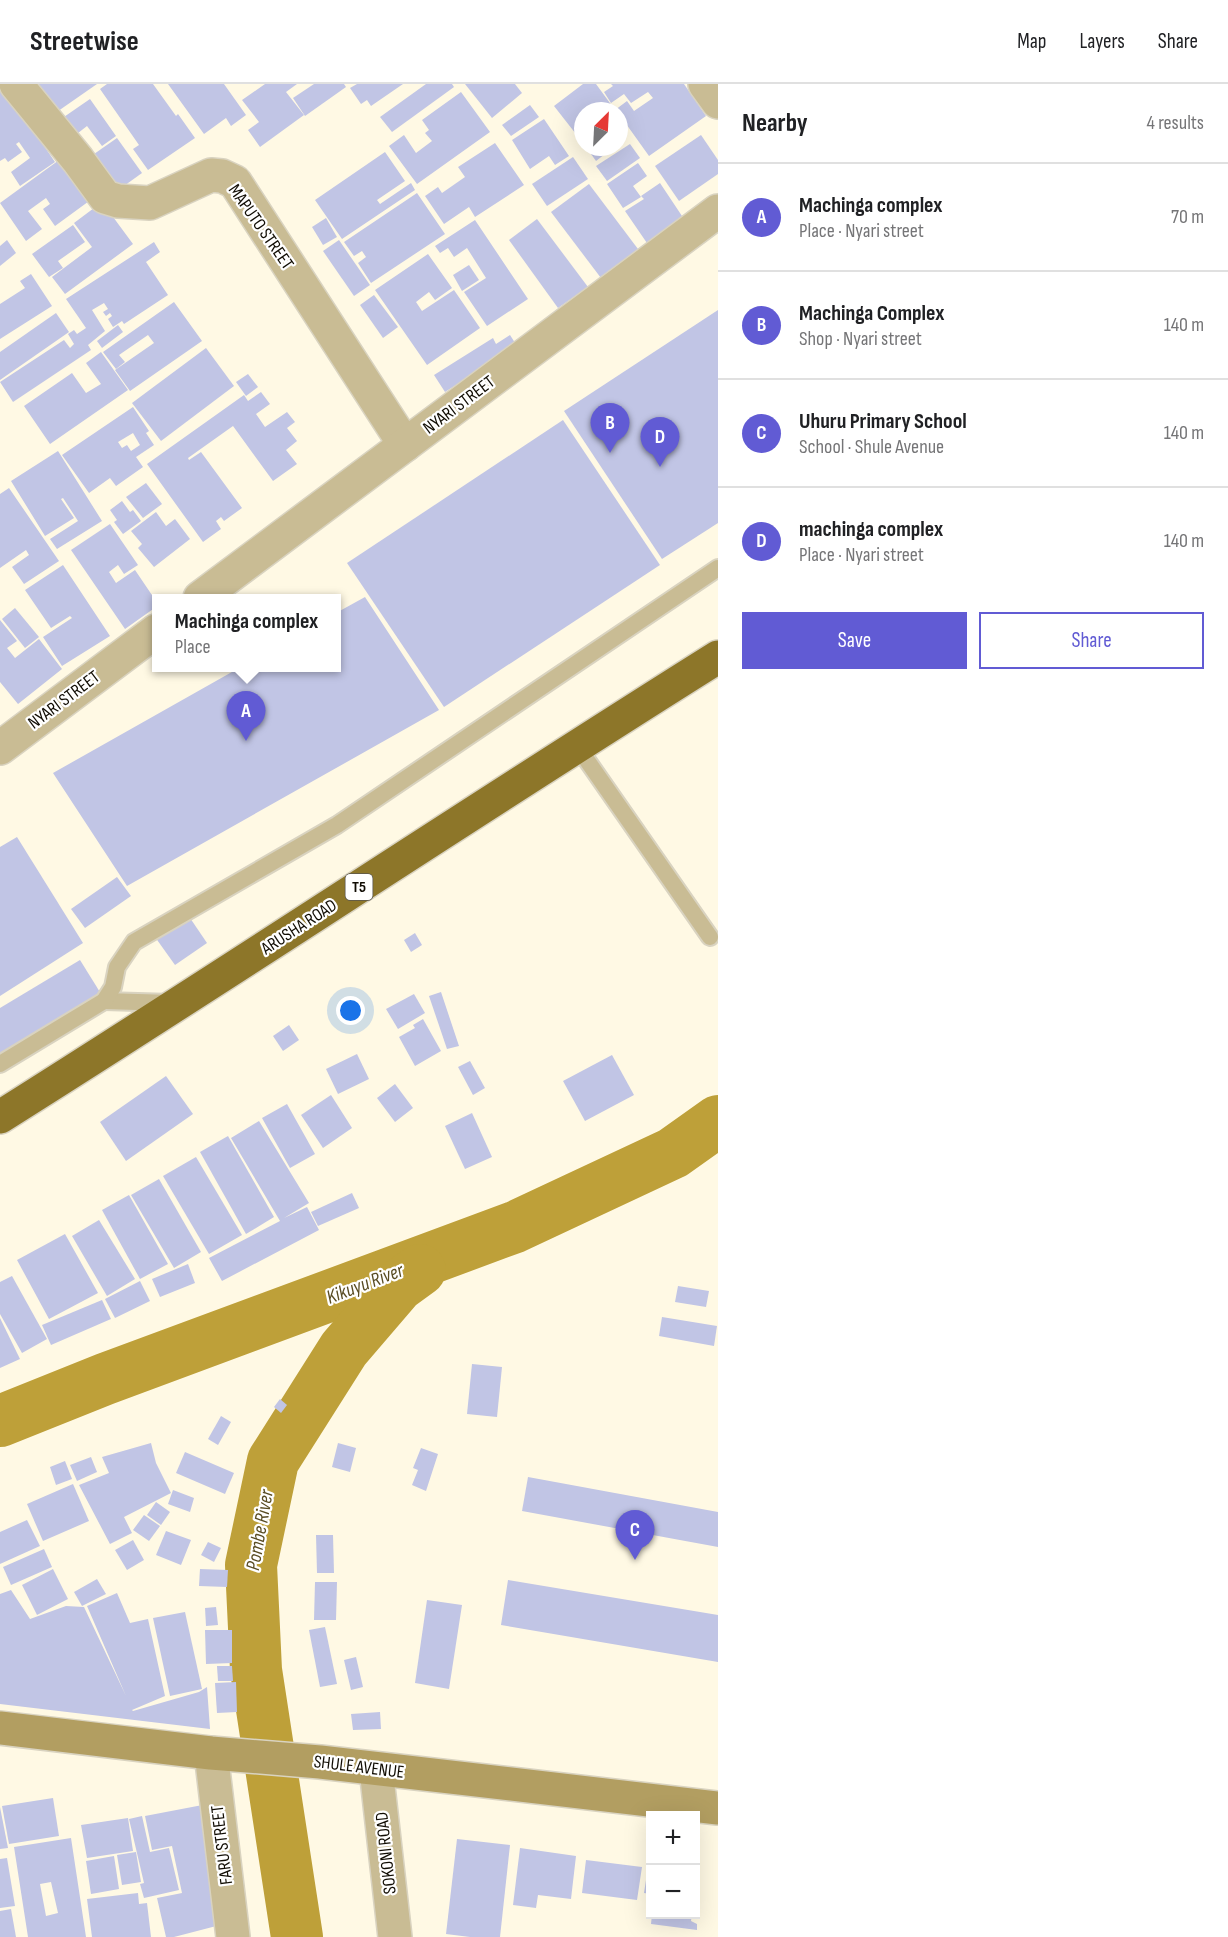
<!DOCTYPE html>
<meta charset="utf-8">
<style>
body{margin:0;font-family:"Sofia Sans Condensed",sans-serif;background:#f2f2f2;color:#202124}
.controls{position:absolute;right:18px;bottom:18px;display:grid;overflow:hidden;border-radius:0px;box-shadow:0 6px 24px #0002}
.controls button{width:54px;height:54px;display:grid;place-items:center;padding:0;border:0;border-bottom:2px solid #e0e0e0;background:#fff;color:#202124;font:30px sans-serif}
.compass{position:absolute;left:574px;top:18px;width:54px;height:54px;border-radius:50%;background:#fff;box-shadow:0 6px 24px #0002;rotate:24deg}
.you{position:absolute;left:351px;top:927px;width:21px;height:21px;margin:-15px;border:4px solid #fff;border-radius:50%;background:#1a73e8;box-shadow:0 0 0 9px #1a73e833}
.badge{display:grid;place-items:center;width:39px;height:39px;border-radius:50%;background:#615bd4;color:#fff;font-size:20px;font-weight:700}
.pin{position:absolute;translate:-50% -50px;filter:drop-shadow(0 2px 3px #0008)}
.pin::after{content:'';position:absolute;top:32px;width:21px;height:18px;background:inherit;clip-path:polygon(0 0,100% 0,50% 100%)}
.popup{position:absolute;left:152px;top:510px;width:189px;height:78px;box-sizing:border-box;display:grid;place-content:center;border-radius:0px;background:#fff;filter:drop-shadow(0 2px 4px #0005);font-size:20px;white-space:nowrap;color:#757577}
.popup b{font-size:22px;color:#202124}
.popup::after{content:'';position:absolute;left:50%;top:100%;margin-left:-12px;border:12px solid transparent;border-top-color:#fff}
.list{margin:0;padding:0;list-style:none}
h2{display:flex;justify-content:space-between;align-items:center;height:78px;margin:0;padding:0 24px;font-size:26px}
h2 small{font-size:20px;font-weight:400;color:#757577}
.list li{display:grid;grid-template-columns:39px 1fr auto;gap:18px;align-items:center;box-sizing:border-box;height:108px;padding:0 24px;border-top:2px solid #e0e0e0}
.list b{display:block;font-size:22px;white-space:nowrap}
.list p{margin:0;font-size:20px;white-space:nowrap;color:#757577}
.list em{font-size:20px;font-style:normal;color:#757577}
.actions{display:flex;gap:12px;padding:18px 24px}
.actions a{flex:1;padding:14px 0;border:2px solid #615bd4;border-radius:0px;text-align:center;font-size:21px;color:#615bd4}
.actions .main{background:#615bd4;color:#fff}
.map{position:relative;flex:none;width:718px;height:1853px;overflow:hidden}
header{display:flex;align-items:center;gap:36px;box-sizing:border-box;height:84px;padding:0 30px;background:#fff;border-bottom:2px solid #e0e0e0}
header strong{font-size:28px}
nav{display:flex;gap:33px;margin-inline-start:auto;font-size:21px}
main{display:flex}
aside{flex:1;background:#fff}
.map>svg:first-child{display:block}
</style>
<header>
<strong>Streetwise</strong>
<nav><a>Map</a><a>Layers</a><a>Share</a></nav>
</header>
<main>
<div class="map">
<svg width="718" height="1853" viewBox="0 0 718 1853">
<rect width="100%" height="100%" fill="#fff9e4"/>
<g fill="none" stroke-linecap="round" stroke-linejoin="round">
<g stroke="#bea039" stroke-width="52">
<path d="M0 1337 105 1295 515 1143 673 1069 718 1037"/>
<path d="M297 1853 256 1586 251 1481 273 1377 344 1265 398 1202 420 1186"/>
</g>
</g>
<g fill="#c1c5e5" fill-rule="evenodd">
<path d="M23 0H97L51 32Z"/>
<path d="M107 0H153L176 32 178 30 195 54 148 86 133 65 139 61 100 5Z"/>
<path d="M168 0H224L246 31 231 42 226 34 204 50Z"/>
<path d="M265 0H297L286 8 304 31 260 63 248 46 259 38 242 16Z"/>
<path d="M314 0H344L346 3 305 32 293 14Z"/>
<path d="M357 0H403L371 22 367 16 361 20 350 4Z"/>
<path d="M426 0H452L454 3 392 48 380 33Z"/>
<path d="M465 0H515L522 9 492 34Z"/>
<path d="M583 0H596L615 26 627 17 634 27 653 14 648 8 631 19 624 10 611 19 604 8 613 2 611 0H684L706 32 649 72 619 30V27H583V59L554 22Z"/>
<path d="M3 2 55 78 20 102 11 88 30 74 19 58 16 60 22 68 8 78 5 74 0 77V4Z"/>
<path d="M461 8 490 48 417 100 389 62 404 51 416 69 432 57 425 49 429 46 422 36Z"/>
<path d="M90 15 116 52 102 62 87 42 73 53 61 35Z"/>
<path d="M530 21 539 33 511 52 502 41Z"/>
<path d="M544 35 569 72 555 81 549 72 530 85 512 56Z"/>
<path d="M701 51 718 76V90L679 117 655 82Z"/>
<path d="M117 54 142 89 110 112 84 77Z"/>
<path d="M495 59 524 101 475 133 469 123 444 140 425 112 438 103 442 109 465 93 458 83Z"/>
<path d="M630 60 640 74 607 97 596 82Z"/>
<path d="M586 63H614L596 77Z"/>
<path d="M385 68 405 97 377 116 380 120 411 99 415 106 342 155 315 116Z"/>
<path d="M66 71 96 112 55 142 43 125 50 120 46 114 28 127 42 145 26 157 0 119Z"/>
<path d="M573 73 588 95 547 122 532 100Z"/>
<path d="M638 79 647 92 633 102 641 113 623 124 607 100Z"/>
<path d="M660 99 686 138 649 162 625 127 644 115 641 112Z"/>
<path d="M589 100 641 169 604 198 551 128Z"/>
<path d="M417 109 445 150 371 199 358 179 366 173 362 167 354 172 344 158Z"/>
<path d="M102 118 133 160 65 210 52 193 92 163 74 139Z"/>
<path d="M326 134 337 153 323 161 312 143Z"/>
<path d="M537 135 588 203 558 224 509 156Z"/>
<path d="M475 136 528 215 487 242 464 208 486 194 467 164 454 173 448 164 440 169 435 162Z"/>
<path d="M73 141 85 158 58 177 63 184 49 193 32 170Z"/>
<path d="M7 156 16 169 0 182V162Z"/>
<path d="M339 156 370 201 354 212 323 167Z"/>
<path d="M154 158 160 168 146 178 168 211 124 240 122 237 113 243 108 235 112 232 110 229 106 232 103 228 108 225 104 219 92 226 105 247 88 261 91 266 13 318 0 298 64 256 70 264 74 260 68 250 74 246 77 250 86 244 66 215Z"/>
<path d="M428 170 452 204 435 216 429 208 416 218 422 227 454 206 480 244 427 281 375 206Z"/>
<path d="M469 181 479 196 462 207 453 191Z"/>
<path d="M31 190 52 222 0 255V220L25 204 20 197Z"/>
<path d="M374 211 398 243 383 254 360 221Z"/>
<path d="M174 218 202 257 130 307 115 286 154 259 148 251 119 271 125 278 116 285 103 268Z"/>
<path d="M718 226V439L662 475 564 327Z"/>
<path d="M56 229 69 248 0 296V268Z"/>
<path d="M118 241 123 248 102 264 97 257Z"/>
<path d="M510 251 519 265 503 271 445 308 434 291 493 254 496 260Z"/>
<path d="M206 264 234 302 161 357 132 319Z"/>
<path d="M101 268 128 306 50 360 24 322 72 289 86 309 101 300 86 279Z"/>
<path d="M248 290 258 303 246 312 236 298Z"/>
<path d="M261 308 270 320 256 330 265 343 287 328 295 338 287 344 297 357 286 366 297 380 273 397 233 342 188 374 189 376 201 368 242 424 224 437 221 433 216 437 221 445 203 458 147 380 244 311 248 317Z"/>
<path d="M133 323 149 347 146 349 154 361 136 373 143 383 116 402 110 394 89 409 62 371ZM133 349 140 361 131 367 127 361 122 364 118 358Z"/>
<path d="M563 336 660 481 444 623 347 479Z"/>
<path d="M58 367 102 437 57 465 50 455 78 437 63 414 61 415 74 434 45 452 11 397Z"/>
<path d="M146 399 162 420 143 434 126 413Z"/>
<path d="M9 404 59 477 24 500 12 483 29 471 26 466 0 484V410Z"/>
<path d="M122 417 130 428 133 426 141 437 123 450 114 438 117 436 110 426Z"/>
<path d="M156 428 166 442 175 435 190 455 154 483 138 464 142 460 131 447Z"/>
<path d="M110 440 138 481 124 490 118 481 109 488 116 499 135 486 156 517V523L125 545 71 466Z"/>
<path d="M63 481 110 552 62 582 43 553 72 534 70 532 51 544 25 506Z"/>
<path d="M365 513 439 626 127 802 53 689 239 584H336V529Z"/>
<path d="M15 524 39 553 25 564 2 535Z"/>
<path d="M0 536 17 557 7 564 15 574 39 555 62 585 18 620 0 598Z"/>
<path d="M17 753 83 859 0 912V763Z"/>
<path d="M117 793 131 812 85 844 71 825Z"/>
<path d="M188 831 207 859 175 881 155 853Z"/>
<path d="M415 849 422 861 411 868 404 856Z"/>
<path d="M80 876 103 913 0 976V924Z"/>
<path d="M441 908 459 962 447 965 429 912Z"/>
<path d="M414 910 425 929 398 945 386 925Z"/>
<path d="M423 935 441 967 415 982 399 953 415 944 413 941Z"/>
<path d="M289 941 299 956 283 967 273 952Z"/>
<path d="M357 970 369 995 338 1010 326 985Z"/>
<path d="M612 971 634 1011 585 1037 563 997Z"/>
<path d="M470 977 485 1004 473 1011 458 983Z"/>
<path d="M166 992 193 1030 126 1077 100 1038Z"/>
<path d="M395 1000 413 1024 395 1038 377 1014Z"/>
<path d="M331 1011 352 1044 323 1064 301 1031Z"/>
<path d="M287 1020 315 1070 290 1084 262 1034Z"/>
<path d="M472 1029 492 1073 465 1085 445 1042Z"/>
<path d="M259 1037 309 1119 284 1134 307 1123 319 1146 222 1197 209 1174 280 1137 231 1054Z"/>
<path d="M228 1052 274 1133 246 1150 200 1068Z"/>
<path d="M196 1073 242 1151 209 1170 163 1092Z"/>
<path d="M159 1095 201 1168 174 1184 131 1111Z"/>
<path d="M352 1109 359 1124 318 1142 311 1128Z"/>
<path d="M129 1111 168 1180 140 1195 102 1126Z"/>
<path d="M99 1136 135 1195 107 1212 72 1152Z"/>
<path d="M65 1150 98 1209 49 1235 17 1176Z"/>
<path d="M188 1180 195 1199 160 1213 152 1195Z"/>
<path d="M12 1192 47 1255 22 1269 0 1230V1198Z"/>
<path d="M140 1197 150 1217 115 1234 105 1215Z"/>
<path d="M678 1202 709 1207 706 1223 675 1218Z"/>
<path d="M102 1216 111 1235 51 1261 42 1241Z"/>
<path d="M662 1233 717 1242 714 1262 659 1252Z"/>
<path d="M0 1234 20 1275 0 1284Z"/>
<path d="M472 1280 502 1283 497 1333 467 1330Z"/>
<path d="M280 1315 287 1321 281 1329 274 1323Z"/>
<path d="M221 1332 231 1338 218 1361 208 1355Z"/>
<path d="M151 1359 156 1379 171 1409 124 1433 132 1449 110 1460 79 1401 109 1389 102 1373Z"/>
<path d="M338 1359 356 1364 350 1388 332 1383Z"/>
<path d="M421 1364 438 1370 426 1407 412 1401 418 1386 413 1384Z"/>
<path d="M185 1368 234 1389 225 1410 176 1389Z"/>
<path d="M91 1373 97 1388 77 1397 70 1381Z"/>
<path d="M65 1377 72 1395 56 1401 50 1383Z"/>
<path d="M528 1393 718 1428V1463L522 1427Z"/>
<path d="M73 1400 89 1437 43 1457 27 1420Z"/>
<path d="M173 1406 194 1414 190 1428 168 1420Z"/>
<path d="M156 1418 170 1428 161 1441 147 1431Z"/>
<path d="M144 1431 160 1442 149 1457 133 1446Z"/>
<path d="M27 1436 40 1462 0 1480V1448Z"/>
<path d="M166 1447 191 1456 181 1481 156 1471Z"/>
<path d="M316 1451H333L334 1489H317Z"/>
<path d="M133 1456 144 1476 127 1486 115 1466Z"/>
<path d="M208 1458 221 1464 214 1478 201 1471Z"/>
<path d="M44 1465 52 1483 11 1501 3 1483Z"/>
<path d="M53 1485 68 1515 37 1531 22 1501Z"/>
<path d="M200 1485 228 1486 227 1503 199 1502Z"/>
<path d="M97 1495 106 1510 82 1522 74 1508Z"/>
<path d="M508 1496 718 1531V1578L501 1541Z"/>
<path d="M315 1498H337L336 1536H314Z"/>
<path d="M11 1506 30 1535 66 1522 84 1523 126 1612 87 1522 117 1509 130 1539 148 1535 165 1612 132 1626 133 1627 199 1608 207 1603 210 1645 0 1620V1510Z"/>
<path d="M427 1516 462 1521 449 1605 415 1599Z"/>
<path d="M216 1523 218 1541 206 1542 205 1524Z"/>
<path d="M185 1528 202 1605 170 1612 153 1534Z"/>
<path d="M325 1543 337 1600 320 1603 309 1546Z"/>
<path d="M205 1546H232V1579L206 1580Z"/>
<path d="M356 1573 363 1603 351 1606 344 1576Z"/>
<path d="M217 1582H232L233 1597H218Z"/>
<path d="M236 1598 237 1628 217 1629 215 1599Z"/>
<path d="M380 1628 381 1645 353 1646 351 1630Z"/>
<path d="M53 1714 59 1752 9 1760 2 1722Z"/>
<path d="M213 1719 224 1840 174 1853H166L157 1814 182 1809 172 1762 152 1766 145 1732Z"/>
<path d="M0 1723 8 1764 0 1765Z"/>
<path d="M142 1732 150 1768 169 1764 179 1806 144 1814 140 1800 144 1799 129 1735Z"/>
<path d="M128 1734 133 1767 87 1774 81 1741Z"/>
<path d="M71 1754 86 1853H28L14 1763ZM51 1798 58 1829 46 1832 40 1800Z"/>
<path d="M457 1755 510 1761 500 1853H470L446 1850Z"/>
<path d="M520 1764 576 1772 571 1815 538 1811 536 1824 513 1821Z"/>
<path d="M136 1768 141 1798 122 1801 117 1771Z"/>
<path d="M114 1772 119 1805 91 1810 86 1777Z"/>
<path d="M7 1774 15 1822 0 1824V1775Z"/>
<path d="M586 1776 642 1783 637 1816 582 1809Z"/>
<path d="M648 1783H650V1810L644 1809Z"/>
<path d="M138 1809 139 1820 147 1819 151 1853H92L87 1815Z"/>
<path d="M11 1825 16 1853H0V1827Z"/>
<path d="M652 1830H692L691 1837 697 1840V1846L651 1840Z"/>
</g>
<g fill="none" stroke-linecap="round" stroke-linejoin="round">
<defs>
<g id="lane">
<path d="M577 662 710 853"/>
<path d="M104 917 172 919"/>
<path d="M0 980 104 917 113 903 117 883 134 858 337 741 718 484"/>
</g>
<g id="street">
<path d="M16 0 78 76 105 113 118 117 150 119 211 91 222 92 235 98 405 361"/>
<path d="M705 0 718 18"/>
<path d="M200 514 718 127"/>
<path d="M0 664 156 547"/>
<path d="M211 1669 233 1853"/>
<path d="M376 1685 395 1853"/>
</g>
<path id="secondary" d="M0 1644 211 1669 320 1678 718 1724"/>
<path id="highway" d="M0 1033C240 882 477 724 718 573"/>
</defs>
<use href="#lane" stroke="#d9d3c0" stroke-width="20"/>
<use href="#street" stroke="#d9d3c0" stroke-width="36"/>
<use href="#secondary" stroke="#d9d3c0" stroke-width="36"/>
<use href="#highway" stroke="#d9d3c0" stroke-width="36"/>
<use href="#lane" stroke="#c9bc94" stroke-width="16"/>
<use href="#street" stroke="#c9bc94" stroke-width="33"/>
<use href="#secondary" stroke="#b29e61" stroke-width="33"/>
<use href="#highway" stroke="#8d7629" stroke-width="33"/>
</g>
<g text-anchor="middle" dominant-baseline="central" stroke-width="4.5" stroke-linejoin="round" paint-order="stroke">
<rect fill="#fff" stroke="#58554f" stroke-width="1.5" x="345.5" y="790" width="27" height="26" rx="4.5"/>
<g font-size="16" font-weight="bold" fill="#100c03">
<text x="359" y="803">T5</text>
</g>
<g font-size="18" fill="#100c03" stroke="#fff">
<text transform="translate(261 143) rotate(55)">MAPUTO STREET</text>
<text transform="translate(459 321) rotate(-37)">NYARI STREET</text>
<text transform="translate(64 616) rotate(-37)">NYARI STREET</text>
<text transform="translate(299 843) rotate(-33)">ARUSHA ROAD</text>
<text transform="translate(359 1683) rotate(7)">SHULE AVENUE</text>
<text transform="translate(222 1761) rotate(-97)">FARU STREET</text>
<text transform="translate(386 1769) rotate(-96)">SOKONI ROAD</text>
</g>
<g font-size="20" font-style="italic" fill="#594c23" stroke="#fff">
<text transform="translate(365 1200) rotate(-21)">Kikuyu River</text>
<text transform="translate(260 1446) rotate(-80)">Pombe River</text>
</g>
</g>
</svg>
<div class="controls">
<button>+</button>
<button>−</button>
</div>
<svg class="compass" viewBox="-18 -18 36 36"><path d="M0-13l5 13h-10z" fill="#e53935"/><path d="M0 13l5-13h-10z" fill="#757577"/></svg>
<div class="you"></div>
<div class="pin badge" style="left:246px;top:657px">A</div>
<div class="popup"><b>Machinga complex</b>Place</div>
<div class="pin badge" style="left:610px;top:369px">B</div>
<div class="pin badge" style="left:635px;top:1476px">C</div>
<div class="pin badge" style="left:660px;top:383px">D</div>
</div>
<aside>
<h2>Nearby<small>4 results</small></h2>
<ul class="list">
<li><span class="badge">A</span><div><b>Machinga complex</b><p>Place · Nyari street</p></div><em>70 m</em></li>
<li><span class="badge">B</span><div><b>Machinga Complex</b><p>Shop · Nyari street</p></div><em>140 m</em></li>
<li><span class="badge">C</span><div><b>Uhuru Primary School</b><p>School · Shule Avenue</p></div><em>140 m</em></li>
<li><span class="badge">D</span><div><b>machinga complex</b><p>Place · Nyari street</p></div><em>140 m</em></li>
</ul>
<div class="actions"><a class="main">Save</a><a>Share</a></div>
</aside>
</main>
